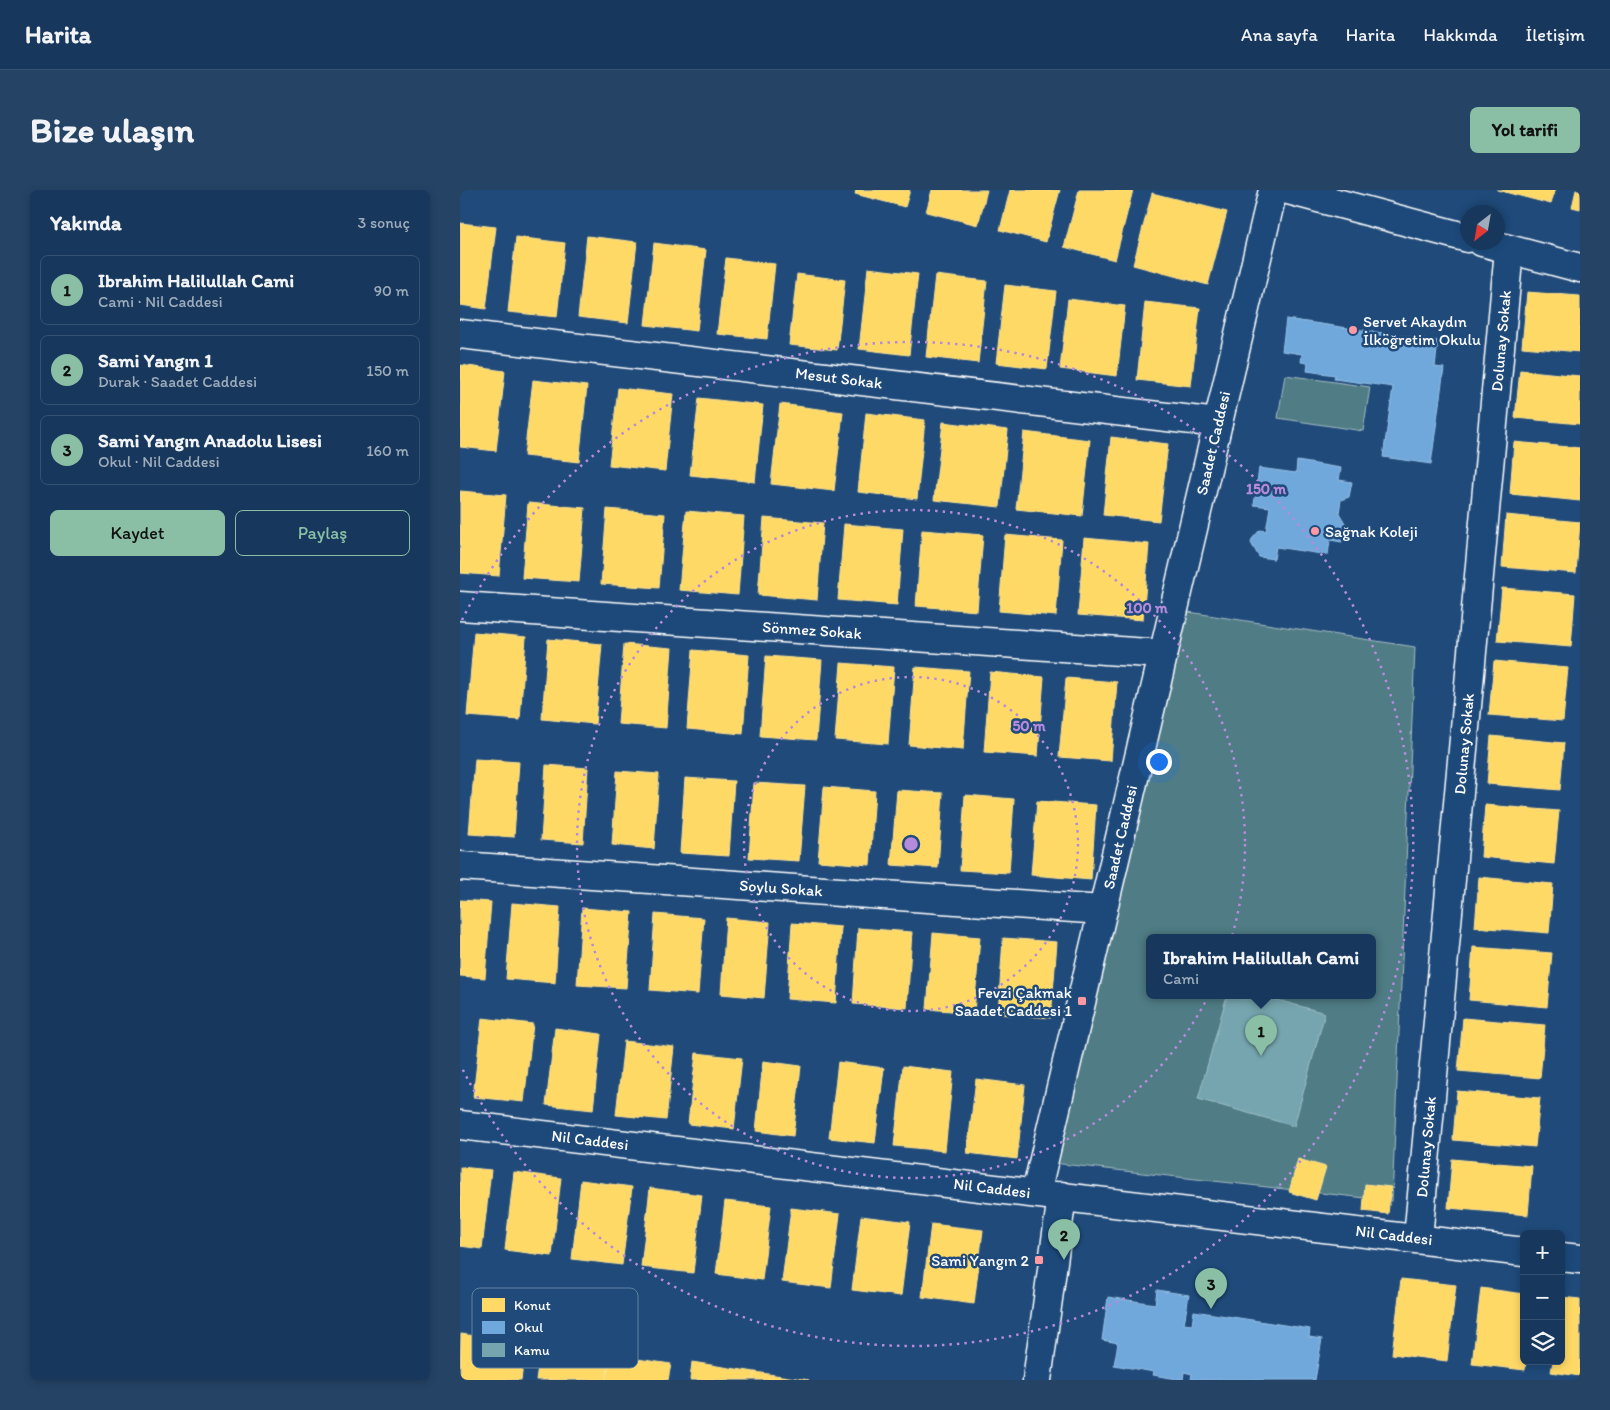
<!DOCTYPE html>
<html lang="tr">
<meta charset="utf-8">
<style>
body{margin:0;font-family:Itim,sans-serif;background:#244365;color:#f1f3f6}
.controls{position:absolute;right:15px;bottom:15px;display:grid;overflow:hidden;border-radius:8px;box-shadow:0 2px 8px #0003}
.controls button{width:45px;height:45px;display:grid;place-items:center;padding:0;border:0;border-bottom:1px solid #365272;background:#17385c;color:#f1f3f6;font:25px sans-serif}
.compass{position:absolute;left:1000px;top:15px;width:45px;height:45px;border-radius:50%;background:#17385c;box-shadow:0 2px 8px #0003;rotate:211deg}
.you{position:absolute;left:698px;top:571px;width:18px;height:18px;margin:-12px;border:4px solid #fff;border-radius:50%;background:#1a73e8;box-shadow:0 0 0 8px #1a73e833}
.badge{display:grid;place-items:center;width:32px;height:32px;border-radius:50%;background:#8abfa5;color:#111;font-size:16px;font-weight:700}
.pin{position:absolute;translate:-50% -41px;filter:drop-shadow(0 1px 2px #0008)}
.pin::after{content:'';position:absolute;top:26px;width:18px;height:15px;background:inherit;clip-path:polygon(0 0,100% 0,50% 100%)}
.popup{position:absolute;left:686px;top:744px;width:230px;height:65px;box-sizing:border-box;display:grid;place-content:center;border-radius:8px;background:#17385c;filter:drop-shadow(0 1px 4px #0005);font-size:16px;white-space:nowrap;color:#9eacbb}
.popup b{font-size:19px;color:#f1f3f6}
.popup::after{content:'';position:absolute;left:50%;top:100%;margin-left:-10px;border:10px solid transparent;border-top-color:#17385c}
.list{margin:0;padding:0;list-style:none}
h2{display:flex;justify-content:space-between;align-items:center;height:65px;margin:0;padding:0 20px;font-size:21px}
h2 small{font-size:16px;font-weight:400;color:#9eacbb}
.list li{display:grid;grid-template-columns:32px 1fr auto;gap:15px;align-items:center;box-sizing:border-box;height:70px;margin:0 10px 10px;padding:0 10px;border:1px solid #365272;border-radius:8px}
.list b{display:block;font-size:19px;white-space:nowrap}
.list p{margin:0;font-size:16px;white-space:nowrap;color:#9eacbb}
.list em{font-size:16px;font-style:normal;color:#9eacbb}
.actions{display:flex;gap:10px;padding:15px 20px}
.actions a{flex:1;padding:11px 0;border:1px solid #8abfa5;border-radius:8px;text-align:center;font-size:18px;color:#8abfa5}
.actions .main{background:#8abfa5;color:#111}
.icon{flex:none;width:28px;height:28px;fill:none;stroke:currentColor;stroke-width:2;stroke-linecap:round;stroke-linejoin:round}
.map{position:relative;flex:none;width:1120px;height:1190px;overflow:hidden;border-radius:8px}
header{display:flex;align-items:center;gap:30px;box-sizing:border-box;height:70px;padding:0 25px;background:#17385c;border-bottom:1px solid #365272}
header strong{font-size:24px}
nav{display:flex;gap:28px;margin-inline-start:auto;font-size:18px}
.intro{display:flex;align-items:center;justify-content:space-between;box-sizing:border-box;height:120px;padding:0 30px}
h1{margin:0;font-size:35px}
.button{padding:12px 22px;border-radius:8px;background:#8abfa5;color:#111;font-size:18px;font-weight:700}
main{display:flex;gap:30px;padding:0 30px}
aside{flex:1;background:#17385c;border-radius:8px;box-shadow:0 2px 8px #0003}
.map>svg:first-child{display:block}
</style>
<header>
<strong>Harita</strong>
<nav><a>Ana sayfa</a><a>Harita</a><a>Hakkında</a><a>İletişim</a></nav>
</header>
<div class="intro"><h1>Bize ulaşın</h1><a class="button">Yol tarifi</a></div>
<main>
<aside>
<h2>Yakında<small>3 sonuç</small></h2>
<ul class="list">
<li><span class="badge">1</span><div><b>Ibrahim Halilullah Cami</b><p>Cami · Nil Caddesi</p></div><em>90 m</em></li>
<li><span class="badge">2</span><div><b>Sami Yangın 1</b><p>Durak · Saadet Caddesi</p></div><em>150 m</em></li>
<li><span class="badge">3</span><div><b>Sami Yangın Anadolu Lisesi</b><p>Okul · Nil Caddesi</p></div><em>160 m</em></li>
</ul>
<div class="actions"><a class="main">Kaydet</a><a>Paylaş</a></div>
</aside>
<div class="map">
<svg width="1120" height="1190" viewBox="0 0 1120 1190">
<rect width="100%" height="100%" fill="#1f4a7a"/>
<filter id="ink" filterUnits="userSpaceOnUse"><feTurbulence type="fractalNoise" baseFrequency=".02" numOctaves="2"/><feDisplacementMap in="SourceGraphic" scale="10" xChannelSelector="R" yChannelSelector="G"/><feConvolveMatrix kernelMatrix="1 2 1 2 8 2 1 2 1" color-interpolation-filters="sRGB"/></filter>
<g filter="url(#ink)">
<g fill="#507c85" stroke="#a8bec2" fill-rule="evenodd">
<path d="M825 185 910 197 903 241 818 228Z"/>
<path d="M722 421 955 457 932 1011 593 973ZM690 747H912V805H690Z"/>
</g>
<g fill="#ffd966" stroke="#ffe494">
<path d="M396 0H450L445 17 395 4Z"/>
<path d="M472 0H527L518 35 466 22Z"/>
<path d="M550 0H600L586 52 540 40Z"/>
<path d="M619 0H673L655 70 604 57Z"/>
<path d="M1037 0H1095L1091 14Z"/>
<path d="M1116 0H1120V19L1112 17Z"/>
<path d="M692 3 767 22 748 95 673 75Z"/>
<path d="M0 33 36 37 26 119 0 115Z"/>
<path d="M127 46 177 52 168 133 118 127Z"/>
<path d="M56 47 105 53 97 127 48 122Z"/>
<path d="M194 53 246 60 237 141 185 135Z"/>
<path d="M266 68 315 74 307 149 257 144Z"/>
<path d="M408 78 458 84 449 165 399 159Z"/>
<path d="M337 84 385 90 377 160 329 155Z"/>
<path d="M475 85 527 91 518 173 466 167Z"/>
<path d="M545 95 596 101 587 179 536 173Z"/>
<path d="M1067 102 1120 106V162L1062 157Z"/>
<path d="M608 109 665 116 657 186 600 179Z"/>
<path d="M685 112 740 118 731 196 677 190Z"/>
<path d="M0 175 45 181 36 261 0 257Z"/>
<path d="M1060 180 1120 186V234L1055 228Z"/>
<path d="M73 190 127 196 119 272 64 266Z"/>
<path d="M158 198 213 204 205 281 149 275Z"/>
<path d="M239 208 303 215 295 292 230 285Z"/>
<path d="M320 214 383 222 374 301 311 294Z"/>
<path d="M406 223 465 230 457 309 398 302Z"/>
<path d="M483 232 548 240 540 317 474 310Z"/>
<path d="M564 242 630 250 622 326 556 319Z"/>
<path d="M651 247 708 254 699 331 643 325Z"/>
<path d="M1054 252 1120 258V311L1050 304Z"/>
<path d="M0 301 46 305 39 386 0 383Z"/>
<path d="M68 313 125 318 119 392 62 388Z"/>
<path d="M147 319 205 324 199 398 141 394Z"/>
<path d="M226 321 284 326 278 405 219 400Z"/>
<path d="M1046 325 1120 332 1116 383 1042 377Z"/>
<path d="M304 328 363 333 357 410 298 405Z"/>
<path d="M384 334 443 339 437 415 378 410Z"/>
<path d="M462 340 523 345 517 421 456 416Z"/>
<path d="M545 345 602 350 596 426 539 421Z"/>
<path d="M624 348 689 354 683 430 618 425Z"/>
<path d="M1042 398 1115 404 1111 457 1037 451Z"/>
<path d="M14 442 66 447 60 530 7 526Z"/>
<path d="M88 449 142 454 135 534 82 529Z"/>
<path d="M164 454 212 458 206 538 158 534Z"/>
<path d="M233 460 289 465 283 544 227 539Z"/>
<path d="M306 466 362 470 356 550 300 546Z"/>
<path d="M1034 471 1108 478 1103 531 1029 525Z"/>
<path d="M381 473 434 477 428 554 375 550Z"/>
<path d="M455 477 509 481 503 560 449 555Z"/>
<path d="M530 482 584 487 578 566 524 562Z"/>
<path d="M606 488 657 492 651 571 599 567Z"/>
<path d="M1031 546 1104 553 1100 600 1027 594Z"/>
<path d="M15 569 59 572 54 647 9 644Z"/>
<path d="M86 575 128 578 123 653 81 650Z"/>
<path d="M157 581 199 584 194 659 152 655Z"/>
<path d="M225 588 274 591 269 666 220 663Z"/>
<path d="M294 593 345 596 339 671 289 668Z"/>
<path d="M364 597 415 601 410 675 358 671Z"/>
<path d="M437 600 483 603 478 678 431 675Z"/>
<path d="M505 605 554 609 549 683 500 680Z"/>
<path d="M577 611 636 615 631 690 571 685Z"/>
<path d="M1025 615 1099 621 1094 674 1021 667Z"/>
<path d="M1019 687 1093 694 1089 743 1015 737Z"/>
<path d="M0 710 31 712 25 788 0 786Z"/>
<path d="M52 713 100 717 95 793 46 789Z"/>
<path d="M122 718 172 722 166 798 117 795Z"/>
<path d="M195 724 244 728 238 804 190 800Z"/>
<path d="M266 728 310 732 304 808 261 804Z"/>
<path d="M332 733 381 737 376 813 327 809Z"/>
<path d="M398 738 452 742 447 818 393 814Z"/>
<path d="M473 743 520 747 514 823 467 819Z"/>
<path d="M543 748 597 752 591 828 538 824Z"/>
<path d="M1013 757 1092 763 1087 817 1009 810Z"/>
<path d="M22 828 73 834 64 912 13 907Z"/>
<path d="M1003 828 1085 835 1080 888 998 881Z"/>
<path d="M95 838 141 844 133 920 86 915Z"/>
<path d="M164 851 214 857 206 930 156 925Z"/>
<path d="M236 863 282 868 274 939 228 934Z"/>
<path d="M303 871 341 876 333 946 296 941Z"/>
<path d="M378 872 424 878 415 953 369 948Z"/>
<path d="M443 876 493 882 485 961 434 956Z"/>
<path d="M516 889 565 895 557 969 507 963Z"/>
<path d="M997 901 1080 908 1075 957 993 950Z"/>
<path d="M838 969 866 977 856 1010 829 1002Z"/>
<path d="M992 969 1072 976 1068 1025 988 1018Z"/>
<path d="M0 977 31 980 22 1059 0 1056Z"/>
<path d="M54 982 101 988 92 1066 45 1060Z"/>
<path d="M121 990 172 997 162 1075 112 1069Z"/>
<path d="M905 994 931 997 928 1024 903 1021Z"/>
<path d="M190 998 242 1005 233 1083 181 1077Z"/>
<path d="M265 1011 311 1016 302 1090 256 1084Z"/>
<path d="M331 1018 380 1024 371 1098 322 1092Z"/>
<path d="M401 1026 450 1032 441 1106 392 1100Z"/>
<path d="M471 1034 523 1040 514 1114 462 1107Z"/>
<path d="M941 1089 996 1095 987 1171 932 1164Z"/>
<path d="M1021 1098 1064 1104V1171H1066L1065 1180 1012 1174Z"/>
<path d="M1101 1107 1120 1109V1186L1091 1182 1093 1171H1101Z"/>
<path d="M1 1144 66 1153 61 1190H0Z"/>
<path d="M81 1154 150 1165 146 1190H76Z"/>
<path d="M150 1165 211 1174 208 1190H146Z"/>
<path d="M232 1172 295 1182 293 1190H230Z"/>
<path d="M295 1182 349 1190H293Z"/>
</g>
<g fill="#6fa8dc" stroke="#9ac2e6">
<path d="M826 129 978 151 975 177 984 178 971 274 923 267 933 197 874 189 875 185 847 181 848 173 841 172 842 164 822 161Z"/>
<path d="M837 271 881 278 879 290 892 292 889 307 881 310 879 323 885 333 882 352 870 350 868 365 816 357 814 369 799 367 791 353 792 349 800 340 806 341 810 317 794 315 799 278 836 283Z"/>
<path d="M697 1100 729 1105 724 1134 732 1135 734 1121 850 1139 849 1147 862 1149 855 1190H735L731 1189 732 1184 724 1182 723 1190 693 1185 694 1182 654 1175 658 1153 642 1150 648 1107 695 1114Z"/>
</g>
<path fill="#76a5af" stroke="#9fc0c7" d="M767 805H799L865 823 834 936 738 909Z"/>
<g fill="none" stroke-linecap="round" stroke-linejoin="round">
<defs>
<g id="minor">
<path d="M828 0 1008 48"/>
<path d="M1022 52 1120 78"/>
<path d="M0 144 758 233"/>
<path d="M0 416 703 464"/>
<path d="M0 676 643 720"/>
<path d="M0 935 1064 1062"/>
<path d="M576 1003 813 0"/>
<path d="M958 1048 1049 60"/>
<path d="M1101 1067 1120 1069"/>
<path d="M577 1190 602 1006"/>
</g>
</defs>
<use href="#minor" stroke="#fff" stroke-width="31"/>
<use href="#minor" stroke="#1f4a7a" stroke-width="28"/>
</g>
</g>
<g fill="none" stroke="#b68bdc" stroke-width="2.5" stroke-dasharray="2.5 5">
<circle cx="451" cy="654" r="167"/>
<circle cx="451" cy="654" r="334"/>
<path d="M2 430A502 502 0 1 1 2 878"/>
</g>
<g fill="#ff9aa2" stroke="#1f4a7a" stroke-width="2">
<circle cx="893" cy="140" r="5"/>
<circle cx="855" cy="341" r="5"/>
<rect x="617" y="806" width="10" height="10" rx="2.5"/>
<rect x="574" y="1065" width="10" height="10" rx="2.5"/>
</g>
<g text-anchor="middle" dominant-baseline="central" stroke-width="5" stroke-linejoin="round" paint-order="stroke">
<g font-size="16" fill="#fff" stroke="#1f4a7a" text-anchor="start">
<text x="903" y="131">Servet Akaydın<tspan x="903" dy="18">İlköğretim Okulu</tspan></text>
<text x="865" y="341">Sağnak Koleji</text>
<text x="612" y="802" text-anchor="end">Fevzi Çakmak<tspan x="612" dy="18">Saadet Caddesi 1</tspan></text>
<text x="569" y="1070" text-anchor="end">Sami Yangın 2</text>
</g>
<g font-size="16" fill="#fff" stroke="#1f4a7a">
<text transform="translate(1041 151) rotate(-85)">Dolunay Sokak</text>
<text transform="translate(379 188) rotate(7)">Mesut Sokak</text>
<text transform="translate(753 253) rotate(-77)">Saadet Caddesi</text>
<text transform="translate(352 440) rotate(4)">Sönmez Sokak</text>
<text transform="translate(1004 554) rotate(-85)">Dolunay Sokak</text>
<text transform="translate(660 647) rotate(-77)">Saadet Caddesi</text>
<text transform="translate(321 698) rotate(4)">Soylu Sokak</text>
<text transform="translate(130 950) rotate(7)">Nil Caddesi</text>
<text transform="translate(966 957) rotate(-85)">Dolunay Sokak</text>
<text transform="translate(532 998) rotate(7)">Nil Caddesi</text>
<text transform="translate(934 1045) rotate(7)">Nil Caddesi</text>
</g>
</g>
<rect x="12" y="1098" width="166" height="80" rx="8" fill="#1f4a7a" stroke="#6280a2" stroke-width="1"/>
<rect x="22" y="1108" width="23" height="14" fill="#ffd966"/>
<rect x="22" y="1131" width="23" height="13" fill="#6fa8dc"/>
<rect x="22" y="1153" width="23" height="14" fill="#76a5af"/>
<g font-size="14" fill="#fff">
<text x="54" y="1120">Konut</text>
<text x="54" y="1142">Okul</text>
<text x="54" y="1165">Kamu</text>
</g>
<circle cx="451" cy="654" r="8" fill="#b68bdc" stroke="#1f4a7a" stroke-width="2.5"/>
<g font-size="15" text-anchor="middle" font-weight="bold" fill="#b68bdc" stroke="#1f4a7a" stroke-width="5" stroke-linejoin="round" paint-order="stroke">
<text x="806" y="304">150 m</text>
<text x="687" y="423">100 m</text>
<text x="569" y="541">50 m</text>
</g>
</svg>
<div class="controls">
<button>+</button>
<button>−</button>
<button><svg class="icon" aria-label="layers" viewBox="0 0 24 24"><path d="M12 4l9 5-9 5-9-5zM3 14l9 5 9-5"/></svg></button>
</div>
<svg class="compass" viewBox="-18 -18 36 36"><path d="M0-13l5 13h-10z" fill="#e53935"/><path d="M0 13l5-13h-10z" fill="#9eacbb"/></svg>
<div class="you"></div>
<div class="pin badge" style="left:801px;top:866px">1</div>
<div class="popup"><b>Ibrahim Halilullah Cami</b>Cami</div>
<div class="pin badge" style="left:604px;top:1070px">2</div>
<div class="pin badge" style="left:751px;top:1119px">3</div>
</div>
</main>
